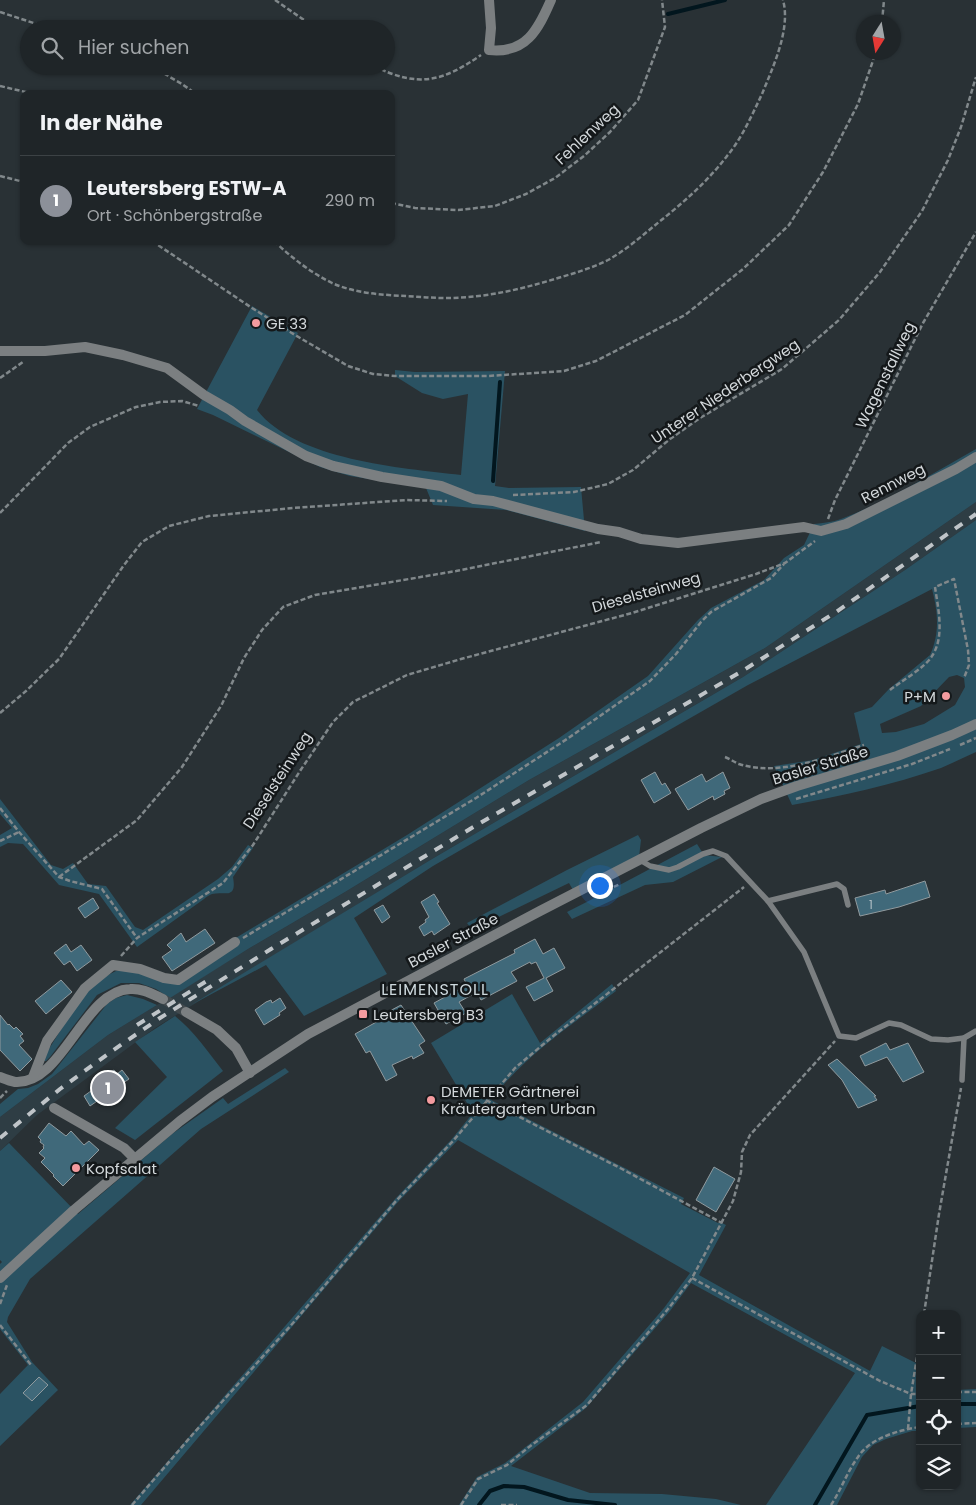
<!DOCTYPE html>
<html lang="de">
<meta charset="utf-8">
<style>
body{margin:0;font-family:Poppins,sans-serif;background:#272d30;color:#f1f3f6}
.controls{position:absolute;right:15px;bottom:15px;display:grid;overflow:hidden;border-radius:10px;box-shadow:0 1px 4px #0004}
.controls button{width:45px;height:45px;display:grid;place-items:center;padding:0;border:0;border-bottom:1px solid #3c4245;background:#1f2528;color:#f1f3f6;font:25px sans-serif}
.compass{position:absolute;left:856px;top:15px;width:45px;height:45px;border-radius:50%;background:#1f2528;box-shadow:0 1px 4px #0004;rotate:191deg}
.you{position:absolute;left:599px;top:885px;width:18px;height:18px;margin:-12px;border:4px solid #fff;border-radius:50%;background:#1a73e8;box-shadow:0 0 0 8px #1a73e833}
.badge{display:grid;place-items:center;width:32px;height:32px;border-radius:50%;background:#8c9099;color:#fff;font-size:16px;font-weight:700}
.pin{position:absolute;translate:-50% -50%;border:2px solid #fff;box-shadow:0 1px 5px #0006}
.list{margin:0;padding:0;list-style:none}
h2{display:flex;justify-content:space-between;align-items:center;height:65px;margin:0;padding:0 20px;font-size:21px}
h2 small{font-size:16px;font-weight:400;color:#a1a5a8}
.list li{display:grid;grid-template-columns:32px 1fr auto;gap:15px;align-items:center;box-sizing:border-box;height:90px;padding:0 20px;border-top:1px solid #3c4245}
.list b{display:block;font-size:19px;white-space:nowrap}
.list p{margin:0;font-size:16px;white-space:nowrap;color:#a1a5a8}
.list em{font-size:16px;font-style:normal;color:#a1a5a8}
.icon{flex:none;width:28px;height:28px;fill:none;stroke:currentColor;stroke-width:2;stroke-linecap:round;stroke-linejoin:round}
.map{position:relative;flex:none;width:976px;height:1505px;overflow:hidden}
.search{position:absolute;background:#1f2528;box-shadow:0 1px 4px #0004;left:20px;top:20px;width:375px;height:55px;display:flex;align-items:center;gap:12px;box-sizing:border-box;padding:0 18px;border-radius:28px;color:#a1a5a8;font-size:19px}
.panel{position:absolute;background:#1f2528;box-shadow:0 1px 4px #0004;left:20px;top:90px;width:375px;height:155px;border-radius:10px}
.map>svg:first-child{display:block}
</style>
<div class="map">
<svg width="976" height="1505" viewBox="0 0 976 1505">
<rect width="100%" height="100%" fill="#293135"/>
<path fill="#2e3d44" d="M976 502V520L905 570 743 677 432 859 155 1028 37 1115 0 1151V1117L108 1035 248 949 345 892 529 780 765 648Z"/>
<g fill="#2a5262" fill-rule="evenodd">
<path d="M252 306 298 333 257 410C296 460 401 468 461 475L468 394 443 399 422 393 395 376V370L415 372 505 371 495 486 509 488 581 487 585 531 506 510 433 505 426 488 350 476 320 467 213 415 197 409Z"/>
<path d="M976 449V502L765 648 529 780 345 892 248 949 170 998 156 989 139 983H121L97 995 50 1057 46 1061H44V1057L83 994 106 976 116 971 126 970 176 983 234 939 407 835 559 738 648 676 698 620 711 608 764 580 784 558 804 545 814 524C823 523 833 522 841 519 887 502 933 473 976 449Z"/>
<path d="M976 520V752C964 757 953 763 941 768 892 785 842 796 792 805L774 766 813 760 861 744 854 713 872 707 889 689 930 655C940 633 938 612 932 589L748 685 636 749 433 866 354 918 387 974 304 1016 266 965 191 1005 432 859 743 677 905 570ZM957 675 964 678 965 687 955 705 924 724 896 732 882 733 880 724 921 706 949 677Z"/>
<path d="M0 799 51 865 63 869 73 863 88 884 106 886 135 927 143 930 218 879 232 867 248 845 253 848 233 877C237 900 225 891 212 894 209 895 206 897 204 899L137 947 99 894 59 885 23 844 8 843 0 847V835L12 828 0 814Z"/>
<path d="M638 835 641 840 639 857 573 890 569 883 472 930 467 923 567 870Z"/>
<path d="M697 844 704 855 722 857 673 882 645 885 572 919 567 912 614 888Z"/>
<path d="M612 984 616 991C573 1024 524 1056 491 1100L684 1198 681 1204 718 1223H722L726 1225 699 1275 870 1371 882 1346 920 1365V1376L917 1391 920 1392V1431H912L886 1439 873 1445 862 1457 837 1505H766L855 1373 691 1283 670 1311 586 1408 511 1466 590 1493 662 1494 716 1499 741 1505H459L477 1477 505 1463 583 1402 664 1308 690 1273 458 1140 398 1202 141 1505H130L396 1198 451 1140 473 1113 431 1043 512 994 540 1043Z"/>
<path d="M127 995 143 999 157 1005 108 1035 0 1117V1104L18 1089 28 1088 38 1084 52 1074 107 1004 116 998Z"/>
<path d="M175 1016C194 1031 208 1052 223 1071L135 1140 115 1128 167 1077 135 1042Z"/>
<path d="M285 1068 289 1072 201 1129 30 1279 8 1317 7 1322 32 1362 58 1390 0 1446V1394L28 1365 0 1329V1264L2 1262 0 1260V1151L9 1143 78 1214 172 1134 223 1098 228 1104Z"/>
<path d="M976 1389V1427L957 1428V1390Z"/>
</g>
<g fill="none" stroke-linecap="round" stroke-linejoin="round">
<g stroke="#02161e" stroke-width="4">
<path d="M668 14 725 0"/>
<path d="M493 481 500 382"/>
<path d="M957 1404H976"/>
<path d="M479 1505 490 1491 504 1486 524 1487 568 1500 615 1505"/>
<path d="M815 1505 867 1415 920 1406"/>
</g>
</g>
<g fill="#40697a" stroke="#909a9e">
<path d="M655 772 662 785 665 783 671 793 654 803 641 780Z"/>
<path d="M723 772 730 788 724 791 725 794 714 800 713 796 688 810 675 789 702 774 706 782Z"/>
<path d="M925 881 930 897 899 907 860 916 855 898 885 890 886 894Z"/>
<path d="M434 894 439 902 437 903 450 924 434 935 432 931 424 936 419 927 426 922 425 920 429 917 421 902Z"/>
<path d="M93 898 99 908 85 918 78 908Z"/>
<path d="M383 905 390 917 382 923 374 910Z"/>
<path d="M205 929 215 943 172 971 162 957 172 950 167 945 181 933 186 942Z"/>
<path d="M535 939 543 954 554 948 565 968 546 978 553 991 534 1001 526 987 544 978 536 962 531 964 530 962 511 972 517 981 481 1000 477 992 459 1002 466 1013 446 1024 434 1003 467 985 464 979 515 953 514 950Z"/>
<path d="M66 944 71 952 81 945 92 960 77 971 70 961 64 965 54 953Z"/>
<path d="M61 980 72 992 46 1014 35 1001Z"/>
<path d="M280 998 286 1008 279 1013 280 1015 264 1025 255 1010 266 1002 271 1000 272 1003Z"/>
<path d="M401 1005 425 1041 419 1045 424 1053 413 1059 412 1056 392 1065 397 1075 386 1081 370 1051 366 1053 355 1034 387 1016 386 1013Z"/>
<path d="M0 1015 8 1025 9 1024 14 1029 16 1027 23 1034 20 1036 24 1041 19 1045 32 1059 20 1071 0 1050Z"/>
<path d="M886 1043 890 1050 908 1043 924 1072 903 1082 887 1057 865 1066 860 1056Z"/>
<path d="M837 1059 876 1096H874L877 1100 858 1108 842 1080 828 1065Z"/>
<path d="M114 1070 117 1074 122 1070 129 1079 123 1083 124 1085 114 1092 113 1090 90 1106 84 1096 106 1080 103 1077Z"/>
<path d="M49 1123 66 1136 71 1131 84 1145 89 1141 99 1150 63 1186 53 1176 54 1175 41 1162 45 1158 39 1153 44 1148 43 1147 44 1145 40 1142 41 1140 38 1137Z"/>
<path d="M714 1167 735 1179 716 1212 696 1200Z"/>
<path d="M39 1377 48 1385 32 1401 23 1393Z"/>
</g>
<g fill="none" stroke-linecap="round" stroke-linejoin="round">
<path stroke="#424a4e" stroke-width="10" stroke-dasharray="10 5" stroke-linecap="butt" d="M163 999 186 1012"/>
<g stroke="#81888b" stroke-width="2.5" stroke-dasharray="5 2.5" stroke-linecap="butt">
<path d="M275 0 317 29"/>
<path d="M0 12 52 29"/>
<path d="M882 22 884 0"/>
<path d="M151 66 182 84 196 94"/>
<path d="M374 66C418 88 442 82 481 55"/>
<path d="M0 86 34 94"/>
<path d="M0 176 24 182"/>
<path d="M391 203 415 208 458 210 495 206 526 194 555 178 584 156 610 132 638 100 665 27 662 0"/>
<path d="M152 241 252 308 295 335 348 366 373 374 395 376H488L564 371 596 361 685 315 743 269 789 225 823 172 858 104 876 52"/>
<path d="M274 241C292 258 310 272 332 283 354 293 382 295 406 296 420 297 433 298 447 298 485 298 522 289 558 278 575 273 592 268 608 260 626 250 643 235 659 222 684 202 708 181 727 156 742 138 752 115 762 94 773 67 791 29 783 0"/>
<path d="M0 378 23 362"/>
<path d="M513 495 574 492 608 484 633 470 670 439 700 418 782 369 839 320 880 272 922 211 948 160 961 127 976 77"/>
<path d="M0 513 68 443 90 427 136 407 160 402 182 401 199 406"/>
<path d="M828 519 835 500 923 323 976 232"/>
<path d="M890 690C900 682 926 667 932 656 945 637 938 608 935 587L954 579 968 650 969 665 964 678"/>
<path d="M0 713 26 691 59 659 124 565 142 542 169 526 209 516 293 508 407 500 447 501"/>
<path d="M960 745 976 738"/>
<path d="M725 757C730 759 734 762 739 764 780 777 826 757 864 745"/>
<path d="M796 799 912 764 950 749"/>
<path d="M0 808 19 832 59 877 70 881 102 889 137 938"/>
<path d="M0 841 19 832"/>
<path d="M59 877 137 820 182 767 221 706 244 658 262 630 283 607 315 595 456 571 601 542"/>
<path d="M607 890 620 884"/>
<path d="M243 938 476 798 567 739 650 681 676 654 701 622 711 612 771 578 784 564"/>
<path d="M121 956 137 938 223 883 253 845 300 771 333 722 353 702 407 675 461 659 632 613 756 574 785 563 815 541"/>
<path d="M0 1098 7 1091"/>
<path d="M486 1100 622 1169 722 1223"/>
<path d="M692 1278 880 1381 911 1394H920"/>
<path d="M0 1304 7 1285"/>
<path d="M924 1314 939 1214 961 1088"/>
<path d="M0 1325 31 1365"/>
<path d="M957 1392H976"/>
<path d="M957 1424 976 1423"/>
<path d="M908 1429 911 1394 920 1339"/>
<path d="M132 1505 193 1434 293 1323 396 1201 453 1141 515 1068 552 1037 744 887"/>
<path d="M461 1505 478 1479 507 1465 529 1447 587 1405 668 1309 692 1278 733 1201 741 1172 742 1152 750 1135 835 1041"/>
<path d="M501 1505H517"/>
<path d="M831 1505C841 1490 847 1472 858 1457 870 1438 899 1430 920 1427"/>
</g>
<g stroke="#7b7f81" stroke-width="5.5">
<path d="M640 860 650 866 669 870 678 867 703 854 713 851 726 856 768 901 804 952 839 1036 856 1038 889 1023 901 1025 931 1039 948 1040 964 1038 976 1031"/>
<path d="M768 901 837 884 844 889 848 905"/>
<path d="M962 1080 964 1038"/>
</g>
<g stroke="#7b7f81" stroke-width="10">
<path d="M489 0 491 28 489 50C526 54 538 30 551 0"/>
<path d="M0 351H45L85 347 123 355 167 368 204 395 230 410 245 421 306 456 333 466 382 477 441 486 474 499 493 501 598 529 619 532 641 539 678 543 804 527 821 531 846 524 956 469 976 457"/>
<path d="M186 1012 217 1030 236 1048 250 1073"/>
<path d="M0 1077C5 1079 10 1081 15 1082 63 1085 83 991 130 989 142 988 152 994 163 999"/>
<path d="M33 1077 47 1041 85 988 113 965 140 969 164 978 178 980 235 942"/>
<path d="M54 1108 124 1148 134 1158"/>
</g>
<path stroke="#7b7f81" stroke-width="10" d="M0 1278 74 1210 180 1121 212 1097 308 1034 540 911 701 828 761 799 797 786 897 756 952 735 976 724"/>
<g stroke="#bfc4c8" stroke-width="4" stroke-dasharray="9 9" stroke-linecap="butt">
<path d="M137 1025 213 977"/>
<path d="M0 1138 60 1089 112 1051 160 1018 271 949 470 829 739 673 836 612 976 514"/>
</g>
</g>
<g fill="#f49b9f" stroke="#14181a" stroke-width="2">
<circle cx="256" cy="323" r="5"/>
<circle cx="946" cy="696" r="5"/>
<rect x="358" y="1009" width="10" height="10" rx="2.5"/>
<circle cx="431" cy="1100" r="5"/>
<circle cx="76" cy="1168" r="5"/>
</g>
<g text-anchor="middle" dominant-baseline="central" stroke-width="5" stroke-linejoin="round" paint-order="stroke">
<g font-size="12" fill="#aebcc3">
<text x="871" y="904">1</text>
</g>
<g font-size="15" fill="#d3d8db" stroke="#14181a">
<text transform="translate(587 134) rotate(-43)">Fehlenweg</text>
<text transform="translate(885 375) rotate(-64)">Wagenstallweg</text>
<text transform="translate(725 391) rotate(-34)">Unterer Niederbergweg</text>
<text transform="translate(893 483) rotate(-27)">Rennweg</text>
<text transform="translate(646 592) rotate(-16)">Dieselsteinweg</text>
<text transform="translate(820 765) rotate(-17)">Basler Straße</text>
<text transform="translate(277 780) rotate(-57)">Dieselsteinweg</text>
<text transform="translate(453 940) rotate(-28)">Basler Straße</text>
</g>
<g font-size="15" fill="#d3d8db" stroke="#14181a" text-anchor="start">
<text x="266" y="323">GE 33</text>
<text x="936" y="696" text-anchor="end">P+M</text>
<text x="373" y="1014">Leutersberg B3</text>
<text x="441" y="1091">DEMETER Gärtnerei<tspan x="441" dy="17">Kräutergarten Urban</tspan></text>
<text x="86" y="1168">Kopfsalat</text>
</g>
<g font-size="16" letter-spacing="1" fill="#cdd8dd" stroke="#14181a">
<text x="435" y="989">LEIMENSTOLL</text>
</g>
</g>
</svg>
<div class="controls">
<button>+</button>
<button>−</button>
<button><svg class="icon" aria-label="locate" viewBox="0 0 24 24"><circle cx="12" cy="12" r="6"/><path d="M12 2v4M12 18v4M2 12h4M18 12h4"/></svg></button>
<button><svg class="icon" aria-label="layers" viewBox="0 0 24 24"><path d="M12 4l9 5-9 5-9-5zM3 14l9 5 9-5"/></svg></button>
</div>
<svg class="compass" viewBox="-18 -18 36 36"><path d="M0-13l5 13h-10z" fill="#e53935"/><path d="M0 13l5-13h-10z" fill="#a1a5a8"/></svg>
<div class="you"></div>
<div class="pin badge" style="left:108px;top:1088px">1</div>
<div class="search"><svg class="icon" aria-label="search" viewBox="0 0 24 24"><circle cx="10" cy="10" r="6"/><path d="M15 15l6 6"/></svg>Hier suchen</div>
<section class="panel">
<h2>In der Nähe<small></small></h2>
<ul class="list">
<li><span class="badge">1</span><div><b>Leutersberg ESTW-A</b><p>Ort · Schönbergstraße</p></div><em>290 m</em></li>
</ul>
</section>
</div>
